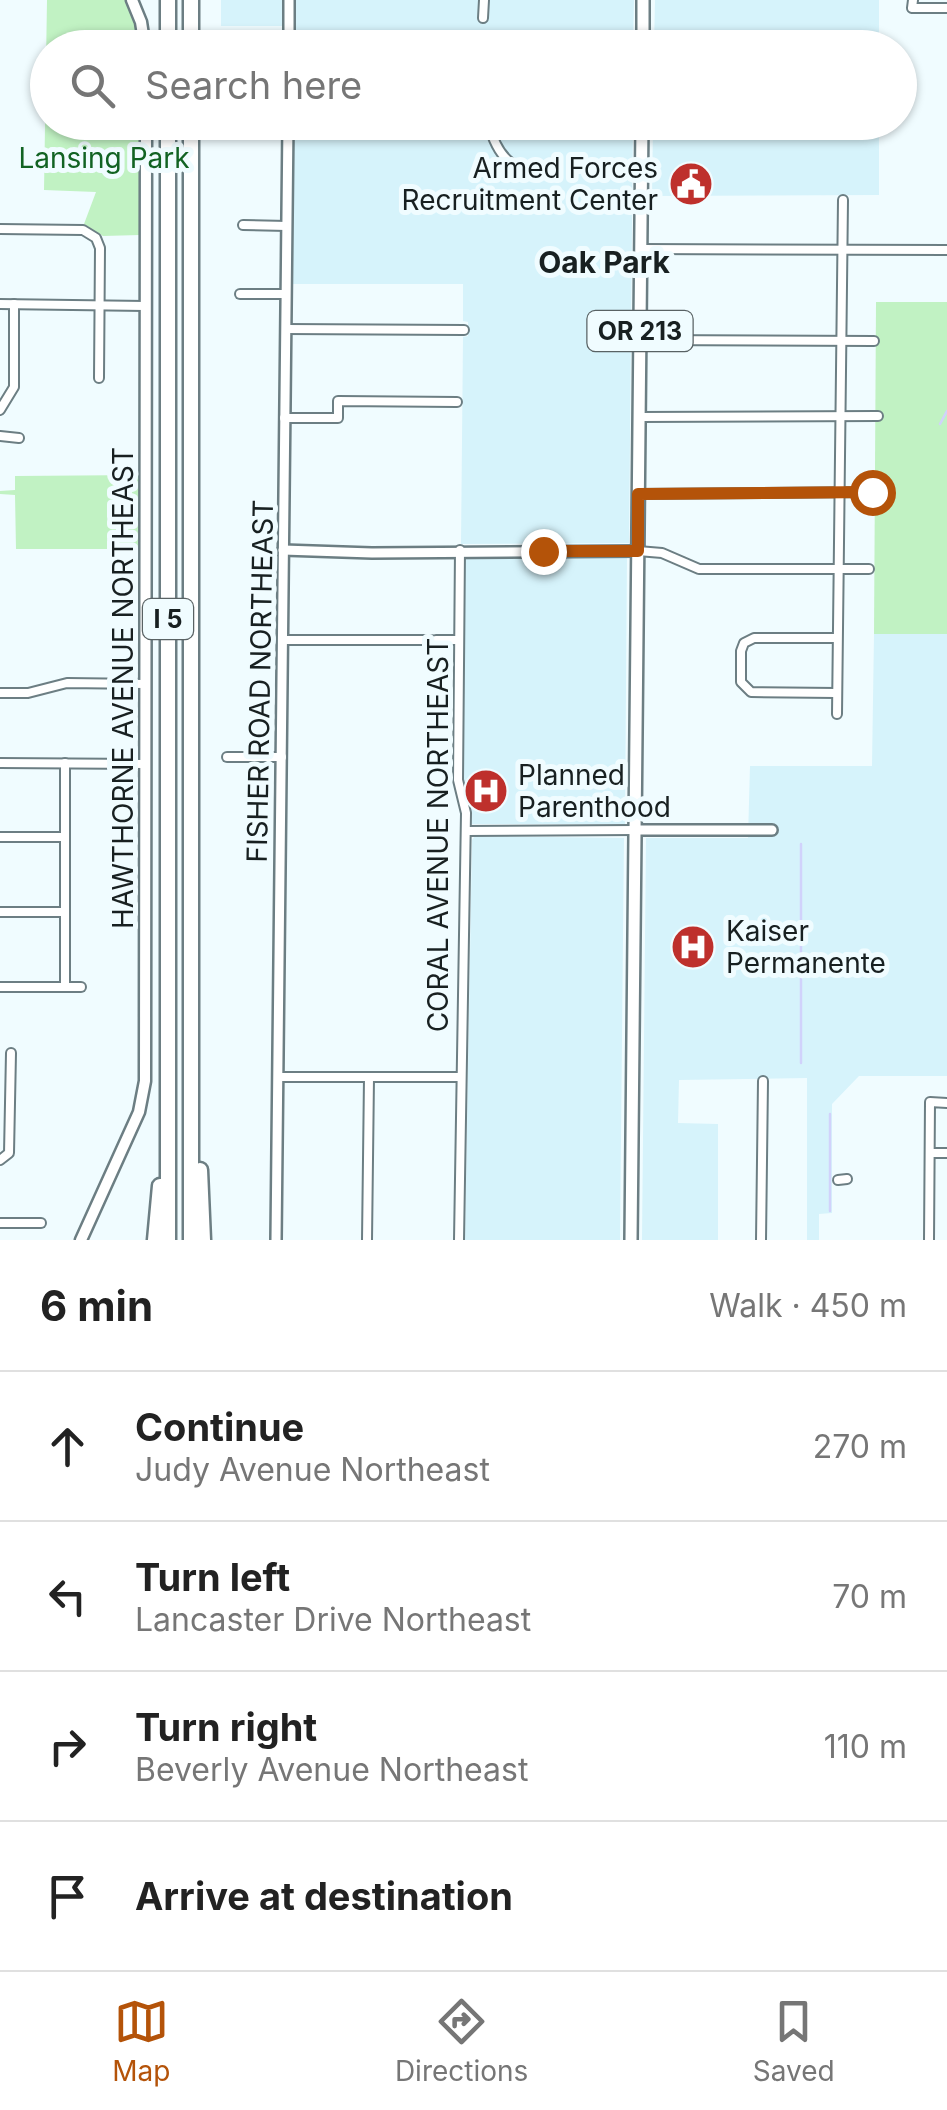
<!DOCTYPE html>
<meta charset="utf-8">
<style>
body{margin:0;font-family:Inter,sans-serif;background:#f2f2f2;color:#222}
.stop{position:absolute;width:30px;height:30px;margin:-22px;border:8px solid #b45309;border-radius:50%;background:#fff}
.stop.end{background:#b45309;border-color:#fff;box-shadow:0 2px 10px #0008}
.list{margin:0;padding:0;list-style:none}
h2{display:flex;justify-content:space-between;align-items:center;height:130px;margin:0;padding:0 40px;font-size:42px}
h2 small{font-size:32px;font-weight:400;color:#767676}
.list li{display:grid;grid-template-columns:65px 1fr auto;gap:30px;align-items:center;box-sizing:border-box;height:150px;padding:0 40px;border-top:2px solid #e0e0e0}
.list b{display:block;font-size:38px;white-space:nowrap}
.list p{margin:0;font-size:32px;white-space:nowrap;color:#767676}
.list em{font-size:32px;font-style:normal;color:#767676}
.icon{flex:none;width:55px;height:55px;fill:none;stroke:currentColor;stroke-width:2;stroke-linecap:round;stroke-linejoin:round}
.map{position:relative;flex:none;width:947px;height:1240px;overflow:hidden}
.search{position:absolute;background:#fff;box-shadow:0 2px 8px #0004;left:30px;right:30px;top:30px;height:110px;display:flex;align-items:center;gap:25px;box-sizing:border-box;padding:0 35px;border-radius:55px;color:#767676;font-size:38px}
.sheet{height:730px;background:#fff}
nav{display:flex;justify-content:space-around;align-items:center;box-sizing:border-box;height:140px;border-top:2px solid #e0e0e0;background:#fff;font-size:28px;color:#767676}
nav a{display:grid;justify-items:center;gap:5px}
nav .on{color:#b45309}
.map>svg:first-child{display:block}
</style>
<div class="map">
<svg width="947" height="1240" viewBox="0 0 947 1240">
<rect width="100%" height="100%" fill="#f0fcff"/>
<g fill="#d6f3fb">
<rect x="221" y="0" width="64" height="26"/>
<path d="M293 0H634L633 47 293 48Z"/>
<path d="M655 0H879V47H654Z"/>
<path d="M292 123H633L629 543 461 544 463 337 468 336V322L463 321V284H291Z"/>
<path d="M653 123H879V195L652 196Z"/>
<path d="M465 555 627 557 625 824H471L462 778Z"/>
<path d="M874 634H947V1076H859L832 1104V1213L819 1214V1240H807V1078L679 1080 678 1123 718 1124V1240H642L646 838H748L750 766H872Z"/>
<path d="M475 836 624 838 620 1240H465L472 840Z"/>
</g>
<g fill="#c1f2c3">
<path d="M47 0H127L138 23 140 47 48 48V122L142 123 140 235 103 236 84 224 96 192 44 190Z"/>
<path d="M876 302H947V634H874Z"/>
<path d="M141 475V549H16L15 495 0 494V491L15 490V476Z"/>
</g>
<g fill="none" stroke-linecap="round" stroke-linejoin="round">
<g stroke="#d1d2fb" stroke-width="2.5">
<path d="M940 424 947 411"/>
<path d="M801 1063V844"/>
<path d="M830 1211V1114"/>
</g>
<defs>
<g id="minor">
<path d="M913 0 912 8H947"/>
<path d="M483 18 484 0"/>
<path d="M488 122C497 156 511 172 547 173"/>
<path d="M248 127 288 128"/>
<path d="M243 225 287 226"/>
<path d="M0 229 83 230 96 238 100 248 99 378"/>
<path d="M640 249 947 250"/>
<path d="M240 294H286"/>
<path d="M0 304 145 306"/>
<path d="M286 329 464 330"/>
<path d="M640 340 874 341"/>
<path d="M0 410 14 387V304"/>
<path d="M639 417 878 416"/>
<path d="M284 418H338V401L457 402"/>
<path d="M0 436 19 438"/>
<path d="M638 494 872 492"/>
<path d="M638 551 662 553 699 569H869"/>
<path d="M283 640H431"/>
<path d="M436 640H459"/>
<path d="M0 693H28L67 683 145 684"/>
<path d="M836 693 751 692 741 682V651L744 643 754 638H837"/>
<path d="M837 714 843 200"/>
<path d="M227 757H282"/>
<path d="M0 763 145 764"/>
<path d="M65 763V986"/>
<path d="M466 831 635 830"/>
<path d="M0 837H64"/>
<path d="M0 912H64"/>
<path d="M0 987H81"/>
<path d="M278 1077H461"/>
<path d="M930 1153H947"/>
<path d="M0 1160 9 1153 11 1053"/>
<path d="M838 1180 847 1179"/>
<path d="M0 1223H41"/>
<path d="M367 1240 369 1078"/>
<path d="M459 1240 466 813 458 780 460 550"/>
<path d="M761 1240 763 1081"/>
<path d="M929 1240 930 1102 947 1103"/>
</g>
<g id="tertiary">
<path d="M289 48V0"/>
<path d="M283 550 372 553 638 551"/>
<path d="M635 830H772"/>
<path d="M276 1240 288 122"/>
</g>
<g id="secondary">
<path d="M132 0 141 22 145 48"/>
<path d="M81 1240 139 1112 145 1081 146 122"/>
</g>
<g id="primary">
<path d="M643 48V0"/>
<path d="M631 1240 642 122"/>
</g>
<g id="motorway">
<path d="M191 0V48"/>
<path d="M168 48V0"/>
<path d="M200 1170 203 1240"/>
<path d="M155 1240 160 1186"/>
<path d="M168 1240V122"/>
<path d="M191 1240V122"/>
</g>
</defs>
<use href="#minor" stroke="#6c7e83" stroke-width="12"/>
<use href="#tertiary" stroke="#6c7e83" stroke-width="14"/>
<use href="#secondary" stroke="#6c7e83" stroke-width="15"/>
<use href="#primary" stroke="#6c7e83" stroke-width="16"/>
<use href="#motorway" stroke="#6c7e83" stroke-width="19"/>
<use href="#minor" stroke="#fff" stroke-width="8"/>
<use href="#tertiary" stroke="#fff" stroke-width="9"/>
<use href="#secondary" stroke="#fff" stroke-width="10"/>
<use href="#primary" stroke="#fff" stroke-width="11"/>
<use href="#motorway" stroke="#fff" stroke-width="14"/>
</g>
<g fill="none" stroke-linecap="round" stroke-linejoin="round">
<path stroke="#b45309" stroke-width="12" d="M543 551H638V494L872 492"/>
</g>
<defs>
<symbol id="civic-disc" viewBox="-11 -11 22 22"><circle r="9.5" fill="#be302c" stroke="#f0fcff"/><path d="M-.6-6.5H3V-4.5H.6V-3L4-1V1h2V6H-6V1h2V-1L-.6-3ZM-1.2 2.5V6h2.4V2.5Z" fill="#fff"/></symbol>
<symbol id="hospital-disc" viewBox="-11 -11 22 22"><circle r="9.5" fill="#be302c" stroke="#f0fcff"/><path d="M-5-5h3v3.5h4V-5h3V5h-3V1.5h-4V5h-3Z" fill="#fff"/></symbol>
</defs>
<g fill-rule="evenodd">
<use href="#civic-disc" x="666" y="159" width="50" height="50"/>
<use href="#hospital-disc" x="461" y="766" width="50" height="50"/>
<use href="#hospital-disc" x="668" y="922" width="50" height="50"/>
</g>
<g text-anchor="middle" dominant-baseline="central" stroke-width="10" stroke-linejoin="round" paint-order="stroke">
<g fill="#f0fcff" stroke="#596264" stroke-width="2.5">
<rect x="587.5" y="311" width="105" height="40" rx="8"/>
<rect x="143" y="599" width="50" height="40" rx="8"/>
</g>
<g font-size="25" font-weight="bold" fill="#182021">
<text x="640" y="331">OR 213</text>
<text x="168" y="619">I 5</text>
</g>
<g font-size="28" fill="#126323" stroke="#f0fcff">
<text x="104" y="158">Lansing Park</text>
</g>
<g font-size="28" fill="#182021" stroke="#f0fcff" text-anchor="start">
<text x="658" y="168" text-anchor="end">Armed Forces<tspan x="658" dy="32">Recruitment Center</tspan></text>
<text x="518" y="775">Planned<tspan x="518" dy="32">Parenthood</tspan></text>
<text x="726" y="931">Kaiser<tspan x="726" dy="32">Permanente</tspan></text>
</g>
<g font-size="28" fill="#182021" stroke="#f0fcff">
<text transform="translate(260 681) rotate(-89)">FISHER ROAD NORTHEAST</text>
<text transform="translate(123 688) rotate(-90)">HAWTHORNE AVENUE NORTHEAST</text>
<text transform="translate(438 835) rotate(-90)">CORAL AVENUE NORTHEAST</text>
</g>
<g font-size="30" font-weight="bold" fill="#182021" stroke="#f0fcff">
<text x="604" y="262">Oak Park</text>
</g>
</g>
</svg>
<div class="stop" style="left:872px;top:492px"></div>
<div class="stop end" style="left:543px;top:551px"></div>
<div class="search"><svg class="icon" aria-label="search" viewBox="0 0 24 24"><circle cx="10" cy="10" r="6"/><path d="M15 15l6 6"/></svg>Search here</div>
</div>
<section class="sheet">
<h2>6 min<small>Walk · 450 m</small></h2>
<ul class="list">
<li><svg class="icon" aria-label="ahead" viewBox="0 0 24 24"><path d="M12 20V5M6 11l6-6 6 6"/></svg><div><b>Continue</b><p>Judy Avenue Northeast</p></div><em>270 m</em></li>
<li><svg class="icon" aria-label="left" viewBox="0 0 24 24"><path d="M17 20v-9H6M10 6l-5 5 5 5"/></svg><div><b>Turn left</b><p>Lancaster Drive Northeast</p></div><em>70 m</em></li>
<li><svg class="icon" aria-label="right" viewBox="0 0 24 24"><path d="M7 20v-9h11M14 6l5 5-5 5"/></svg><div><b>Turn right</b><p>Beverly Avenue Northeast</p></div><em>110 m</em></li>
<li><svg class="icon" aria-label="arrive" viewBox="0 0 24 24"><path d="M6 21V4h12l-3 4 3 4H6"/></svg><div><b>Arrive at destination</b></div></li>
</ul>
</section>
<nav>
<a class="on"><svg class="icon" aria-label="map" viewBox="0 0 24 24"><path d="M3 6l6-2 6 2 6-2v14l-6 2-6-2-6 2zM9 4v14M15 6v14"/></svg>Map</a>
<a><svg class="icon" aria-label="directions" viewBox="0 0 24 24"><path d="M12 3l9 9-9 9-9-9zM9 14v-3h6M13 9l2 2-2 2"/></svg>Directions</a>
<a><svg class="icon" aria-label="saved" viewBox="0 0 24 24"><path d="M7 4h10v16l-5-4-5 4z"/></svg>Saved</a>
</nav>
